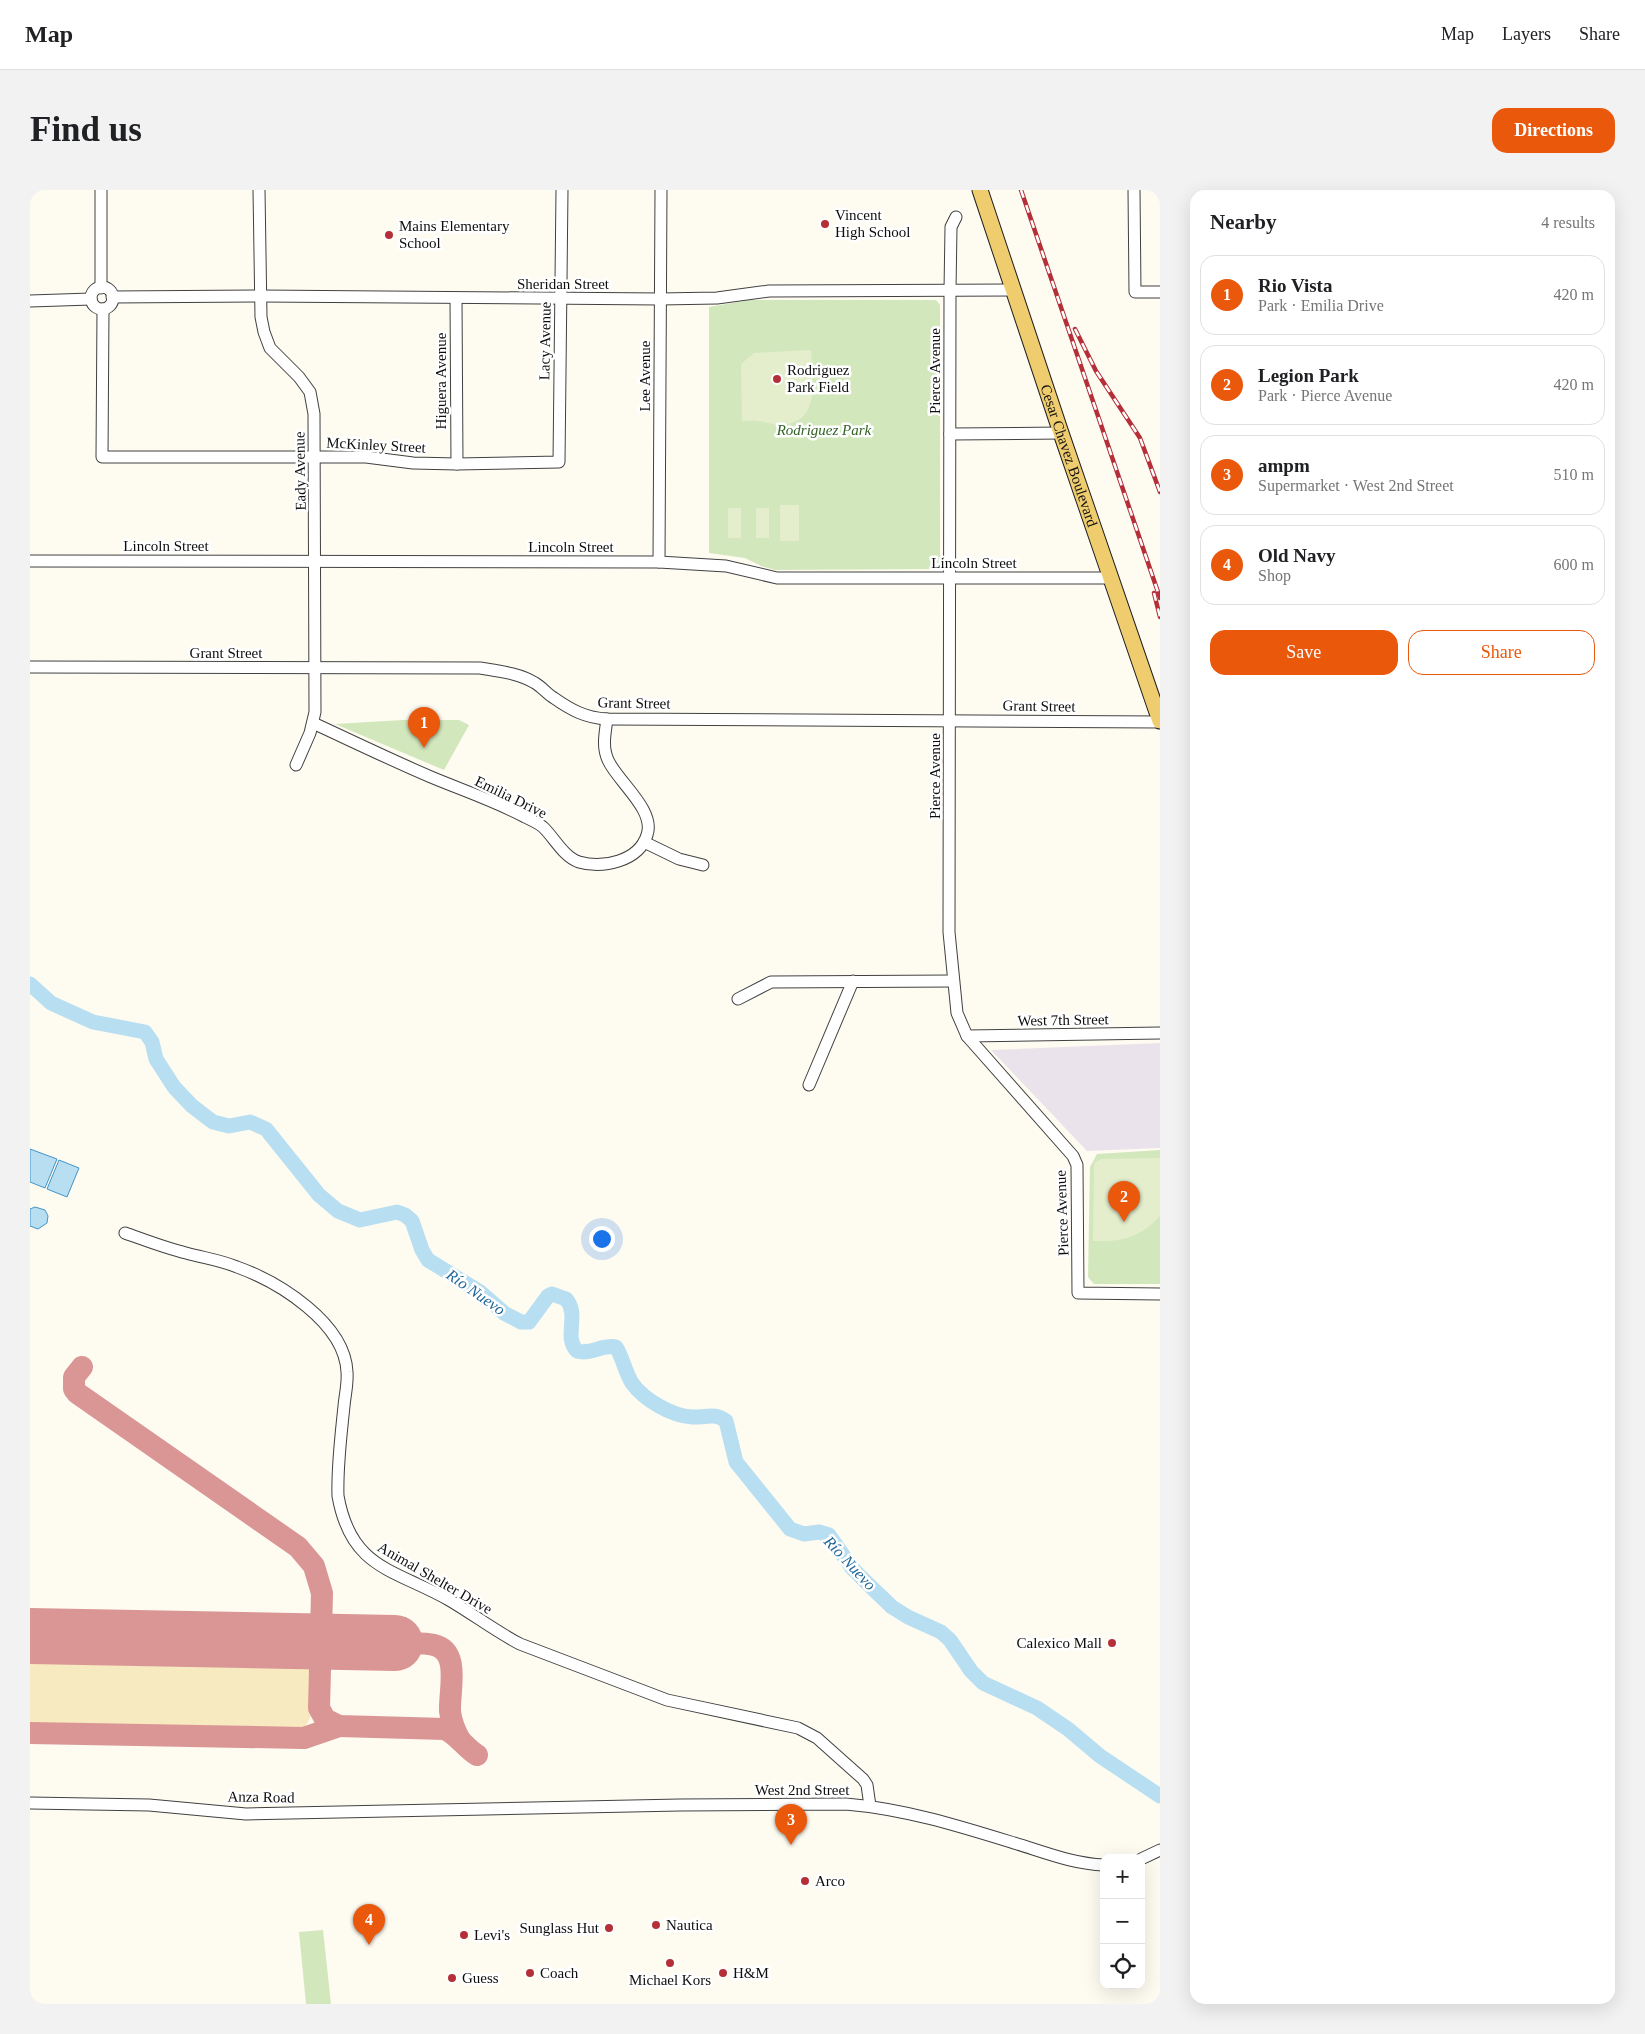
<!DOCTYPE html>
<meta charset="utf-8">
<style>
body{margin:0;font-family:"Times New Roman",serif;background:#f2f2f2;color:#202124}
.controls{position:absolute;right:15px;bottom:15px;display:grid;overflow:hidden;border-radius:10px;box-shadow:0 5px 20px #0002}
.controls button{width:45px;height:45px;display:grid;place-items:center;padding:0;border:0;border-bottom:1px solid #e0e0e0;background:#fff;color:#202124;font:25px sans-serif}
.you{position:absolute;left:571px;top:1048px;width:18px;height:18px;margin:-12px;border:4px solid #fff;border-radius:50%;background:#1a73e8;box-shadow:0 0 0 8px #1a73e833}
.badge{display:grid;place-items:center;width:32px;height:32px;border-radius:50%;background:#ea580c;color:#fff;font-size:16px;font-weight:700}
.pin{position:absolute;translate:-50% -41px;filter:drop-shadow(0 1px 2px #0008)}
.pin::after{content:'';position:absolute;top:26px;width:18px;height:15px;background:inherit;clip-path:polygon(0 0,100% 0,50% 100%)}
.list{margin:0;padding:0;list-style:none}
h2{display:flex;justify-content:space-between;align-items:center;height:65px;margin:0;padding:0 20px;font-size:21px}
h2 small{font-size:16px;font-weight:400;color:#757577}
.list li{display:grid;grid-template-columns:32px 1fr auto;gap:15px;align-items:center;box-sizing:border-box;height:80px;margin:0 10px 10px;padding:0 10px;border:1px solid #e0e0e0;border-radius:15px}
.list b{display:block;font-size:19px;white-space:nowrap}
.list p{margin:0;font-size:16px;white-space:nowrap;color:#757577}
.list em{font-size:16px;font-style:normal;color:#757577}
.actions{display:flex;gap:10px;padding:15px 20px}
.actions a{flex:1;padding:11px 0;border:1px solid #ea580c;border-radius:15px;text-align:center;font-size:18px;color:#ea580c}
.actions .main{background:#ea580c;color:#fff}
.icon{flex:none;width:28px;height:28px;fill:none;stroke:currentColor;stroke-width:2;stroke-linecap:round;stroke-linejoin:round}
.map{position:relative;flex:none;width:1130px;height:1814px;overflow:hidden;border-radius:15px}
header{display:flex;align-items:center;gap:30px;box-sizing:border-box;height:70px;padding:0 25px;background:#fff;border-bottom:1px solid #e0e0e0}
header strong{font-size:24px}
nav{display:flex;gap:28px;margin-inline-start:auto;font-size:18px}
.intro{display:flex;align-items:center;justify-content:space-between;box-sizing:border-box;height:120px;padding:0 30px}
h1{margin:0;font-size:35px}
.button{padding:12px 22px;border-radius:15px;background:#ea580c;color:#fff;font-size:18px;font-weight:700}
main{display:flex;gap:30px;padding:0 30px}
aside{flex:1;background:#fff;border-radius:15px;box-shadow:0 5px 20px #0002}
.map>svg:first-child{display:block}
</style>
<header>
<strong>Map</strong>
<nav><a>Map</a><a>Layers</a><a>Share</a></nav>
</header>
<div class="intro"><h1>Find us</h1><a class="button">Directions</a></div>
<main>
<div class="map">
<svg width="1130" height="1814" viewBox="0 0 1130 1814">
<rect width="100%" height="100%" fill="#fefbf1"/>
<path fill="#ebe3ec" d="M1130 853V958L1057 961 961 860Z"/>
<g fill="#d3e7bc">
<path d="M719 110H906L910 115V373L906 379 745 380 731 376 715 368 679 363V117Z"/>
<path d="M373 530H429L439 535 414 580 305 534Z"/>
<path d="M1130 960V1094H1064L1058 1087 1060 977 1067 964Z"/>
<path d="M293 1740 301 1814H276L269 1742Z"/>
</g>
<path fill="#f7e9c0" d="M0 1460 272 1466 279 1471 282 1478C284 1494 288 1535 268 1540L0 1535Z"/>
<g fill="#e4eecd">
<path d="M781 160C782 185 791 227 758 234 748 237 737 232 728 231 723 230 717 231 712 231L711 174 724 163Z"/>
<rect x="750" y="315" width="19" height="36"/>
<rect x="698" y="318" width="13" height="30"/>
<rect x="726" y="318" width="13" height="30"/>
<path d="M1130 968V1026C1110 1048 1091 1052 1063 1051L1064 973 1071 969Z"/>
</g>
<g fill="#b8def2" stroke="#4494c4">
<path d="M0 959 27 969 15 998 0 992Z"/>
<path d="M29 970 49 978 37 1007 17 999Z"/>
<path d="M5 1017 15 1020 18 1026 17 1033 8 1039 0 1036V1019Z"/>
</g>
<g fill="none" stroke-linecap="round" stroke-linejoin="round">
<path stroke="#b8def2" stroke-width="15" d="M0 794 21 813 63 832 115 842 122 852 126 869 144 897 162 916 183 932 199 936 220 932 236 939 289 1005 308 1021 330 1030 367 1022 375 1025 382 1031 392 1060 398 1070 450 1102 474 1123 491 1132H499L518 1106 522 1104 536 1109C550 1125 533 1147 547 1161 562 1165 572 1154 586 1157 593 1168 595 1182 602 1193 614 1210 642 1226 662 1227 676 1228 684 1222 696 1231L706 1272 760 1339 774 1344 789 1342 799 1345 822 1378 837 1393 862 1417 878 1427 911 1442 920 1450 941 1481 953 1493 1007 1518 1038 1539 1070 1566 1130 1606"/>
<g stroke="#da9595" stroke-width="22">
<path d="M52 1177 44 1187V1199L47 1203 268 1357 284 1376 292 1403 289 1518 295 1529 309 1536 415 1539C428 1545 435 1558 447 1565"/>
<path d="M365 1453C378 1454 392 1452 404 1455 431 1461 419 1501 420 1521 421 1531 425 1541 430 1550"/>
<path d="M0 1543 274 1548 309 1536"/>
</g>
<path stroke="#da9595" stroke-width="56" d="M0 1446 365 1453"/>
<defs>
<g id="minor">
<path d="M71 0V98"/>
<path d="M229 0 231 127 234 142 240 158 269 187 280 202 284 224 285 522 280 543 266 575"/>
<path d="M1104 0 1105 102H1130"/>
<path d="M926 27 921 37 920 101 919 742 927 823 937 846 1043 966 1047 975 1048 1103 1130 1104"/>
<circle cx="72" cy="108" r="11"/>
<path d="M82 107 230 106 630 109 687 108 739 101 983 100"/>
<path d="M426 108 427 274"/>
<path d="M0 111 61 109"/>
<path d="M73 119 72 267H336L383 273 427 274 529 272 532 0"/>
<path d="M920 244 1031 243"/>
<path d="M0 371 629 372 696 376 747 388H1080"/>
<path d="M629 372 631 0"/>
<path d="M0 477 450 478C468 481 489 483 505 493 512 497 517 504 524 508 541 520 556 528 577 529L1130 532"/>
<path d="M283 533C322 551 361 570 401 587 432 600 465 611 495 627 501 630 509 633 514 638 525 649 534 667 549 672 573 679 609 671 617 645 626 620 587 591 578 570 572 557 575 544 577 529"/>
<path d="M614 652 649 669 673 675"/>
<path d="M708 809 741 792 923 791"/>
<path d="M937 846 1130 843"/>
<path d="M779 895 823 791"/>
<path d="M95 1043C115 1050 135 1058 156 1063 174 1068 190 1070 207 1077 249 1092 315 1133 317 1182 318 1193 315 1205 314 1216 311 1246 307 1276 308 1306 321 1379 364 1379 419 1410 443 1424 465 1441 490 1454L637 1510 768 1538 787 1548 833 1589 837 1595 840 1616"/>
<path d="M0 1613 119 1615 216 1624 650 1615 816 1614C875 1619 929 1636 984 1653 1014 1662 1043 1674 1074 1675"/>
<path d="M1111 1669 1130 1660"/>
</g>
<g id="major">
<path id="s1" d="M950 0 1031 243 1130 531"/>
</g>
</defs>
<use href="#minor" stroke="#414141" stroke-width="13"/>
<use href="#major" stroke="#1f1f1f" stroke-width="17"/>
<use href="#minor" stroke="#fff" stroke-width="11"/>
<use href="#major" stroke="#efcd6f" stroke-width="15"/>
<defs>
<g id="rail">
<path d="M991 0 1130 408"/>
<path d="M1045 139 1066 181 1110 248 1130 302"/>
<path d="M1124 403 1130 427"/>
</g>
</defs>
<use href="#rail" stroke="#b52f39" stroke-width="4.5"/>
<use href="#rail" stroke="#fff" stroke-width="2.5" stroke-dasharray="8" stroke-linecap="butt"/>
</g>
<g fill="#b52f39" stroke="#fff" stroke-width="2">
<circle cx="795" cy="34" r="5"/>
<circle cx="359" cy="45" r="5"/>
<circle cx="747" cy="189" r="5"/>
<circle cx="1082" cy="1453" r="5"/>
<circle cx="775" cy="1691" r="5"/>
<circle cx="626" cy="1735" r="5"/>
<circle cx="579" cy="1738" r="5"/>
<circle cx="434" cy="1745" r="5"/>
<circle cx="640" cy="1773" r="5"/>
<circle cx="500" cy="1783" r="5"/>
<circle cx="693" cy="1783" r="5"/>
<circle cx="422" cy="1788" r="5"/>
</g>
<g text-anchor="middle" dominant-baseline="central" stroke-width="5" stroke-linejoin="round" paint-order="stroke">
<g font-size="15" fill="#0e0e0e" stroke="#fff" text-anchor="start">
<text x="805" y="25">Vincent<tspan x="805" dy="17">High School</tspan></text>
<text x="369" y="36">Mains Elementary<tspan x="369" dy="17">School</tspan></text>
<text x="757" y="180">Rodriguez<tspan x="757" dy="17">Park Field</tspan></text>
<text x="1072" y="1453" text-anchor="end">Calexico Mall</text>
<text x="785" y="1691">Arco</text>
<text x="636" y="1735">Nautica</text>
<text x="569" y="1738" text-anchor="end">Sunglass Hut</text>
<text x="444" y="1745">Levi's</text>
<text x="510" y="1783">Coach</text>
<text x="703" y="1783">H&amp;M</text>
<text x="432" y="1788">Guess</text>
<text x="640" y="1790" text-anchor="middle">Michael Kors</text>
</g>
<g font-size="15" fill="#0e0e0e" stroke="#fff">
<text x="533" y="94">Sheridan Street</text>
<text transform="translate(515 151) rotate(-89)">Lacy Avenue</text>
<text transform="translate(905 181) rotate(-90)">Pierce Avenue</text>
<text transform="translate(615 186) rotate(-90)">Lee Avenue</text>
<text transform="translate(411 191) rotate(-90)">Higuera Avenue</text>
<text transform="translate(346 255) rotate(3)">McKinley Street</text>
<text stroke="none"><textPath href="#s1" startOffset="280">Cesar Chavez Boulevard</textPath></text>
<text transform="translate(270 281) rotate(-91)">Eady Avenue</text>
<text x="136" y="356">Lincoln Street</text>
<text x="541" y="357">Lincoln Street</text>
<text x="944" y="373">Lincoln Street</text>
<text x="196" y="463">Grant Street</text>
<text transform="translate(604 513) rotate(1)">Grant Street</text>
<text transform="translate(1009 516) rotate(1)">Grant Street</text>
<text transform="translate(905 586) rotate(-90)">Pierce Avenue</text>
<text transform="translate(481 607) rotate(26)">Emilia Drive</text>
<text transform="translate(1033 830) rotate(-1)">West 7th Street</text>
<text transform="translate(1032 1023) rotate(-92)">Pierce Avenue</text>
<text transform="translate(405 1388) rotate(30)">Animal Shelter Drive</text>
<text x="772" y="1600">West 2nd Street</text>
<text transform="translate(231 1607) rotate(1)">Anza Road</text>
</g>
<g font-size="15" font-style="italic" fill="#316223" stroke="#fff">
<text x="794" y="240">Rodriguez Park</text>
</g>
<g font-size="16" font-style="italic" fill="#1f6698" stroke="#fff">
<text transform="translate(446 1102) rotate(35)">Río Nuevo</text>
<text transform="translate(820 1373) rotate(47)">Río Nuevo</text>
</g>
</g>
</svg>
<div class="controls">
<button>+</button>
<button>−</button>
<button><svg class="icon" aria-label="locate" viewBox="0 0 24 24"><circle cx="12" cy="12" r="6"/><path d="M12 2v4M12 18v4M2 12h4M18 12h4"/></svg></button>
</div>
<div class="you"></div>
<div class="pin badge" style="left:394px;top:558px">1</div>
<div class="pin badge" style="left:1094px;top:1032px">2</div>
<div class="pin badge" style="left:761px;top:1655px">3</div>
<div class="pin badge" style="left:339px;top:1755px">4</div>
</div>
<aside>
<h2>Nearby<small>4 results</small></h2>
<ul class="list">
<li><span class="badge">1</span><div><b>Rio Vista</b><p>Park · Emilia Drive</p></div><em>420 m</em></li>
<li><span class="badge">2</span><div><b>Legion Park</b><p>Park · Pierce Avenue</p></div><em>420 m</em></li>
<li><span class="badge">3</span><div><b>ampm</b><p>Supermarket · West 2nd Street</p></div><em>510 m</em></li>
<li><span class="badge">4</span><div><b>Old Navy</b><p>Shop</p></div><em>600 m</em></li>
</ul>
<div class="actions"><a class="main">Save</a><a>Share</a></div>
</aside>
</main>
